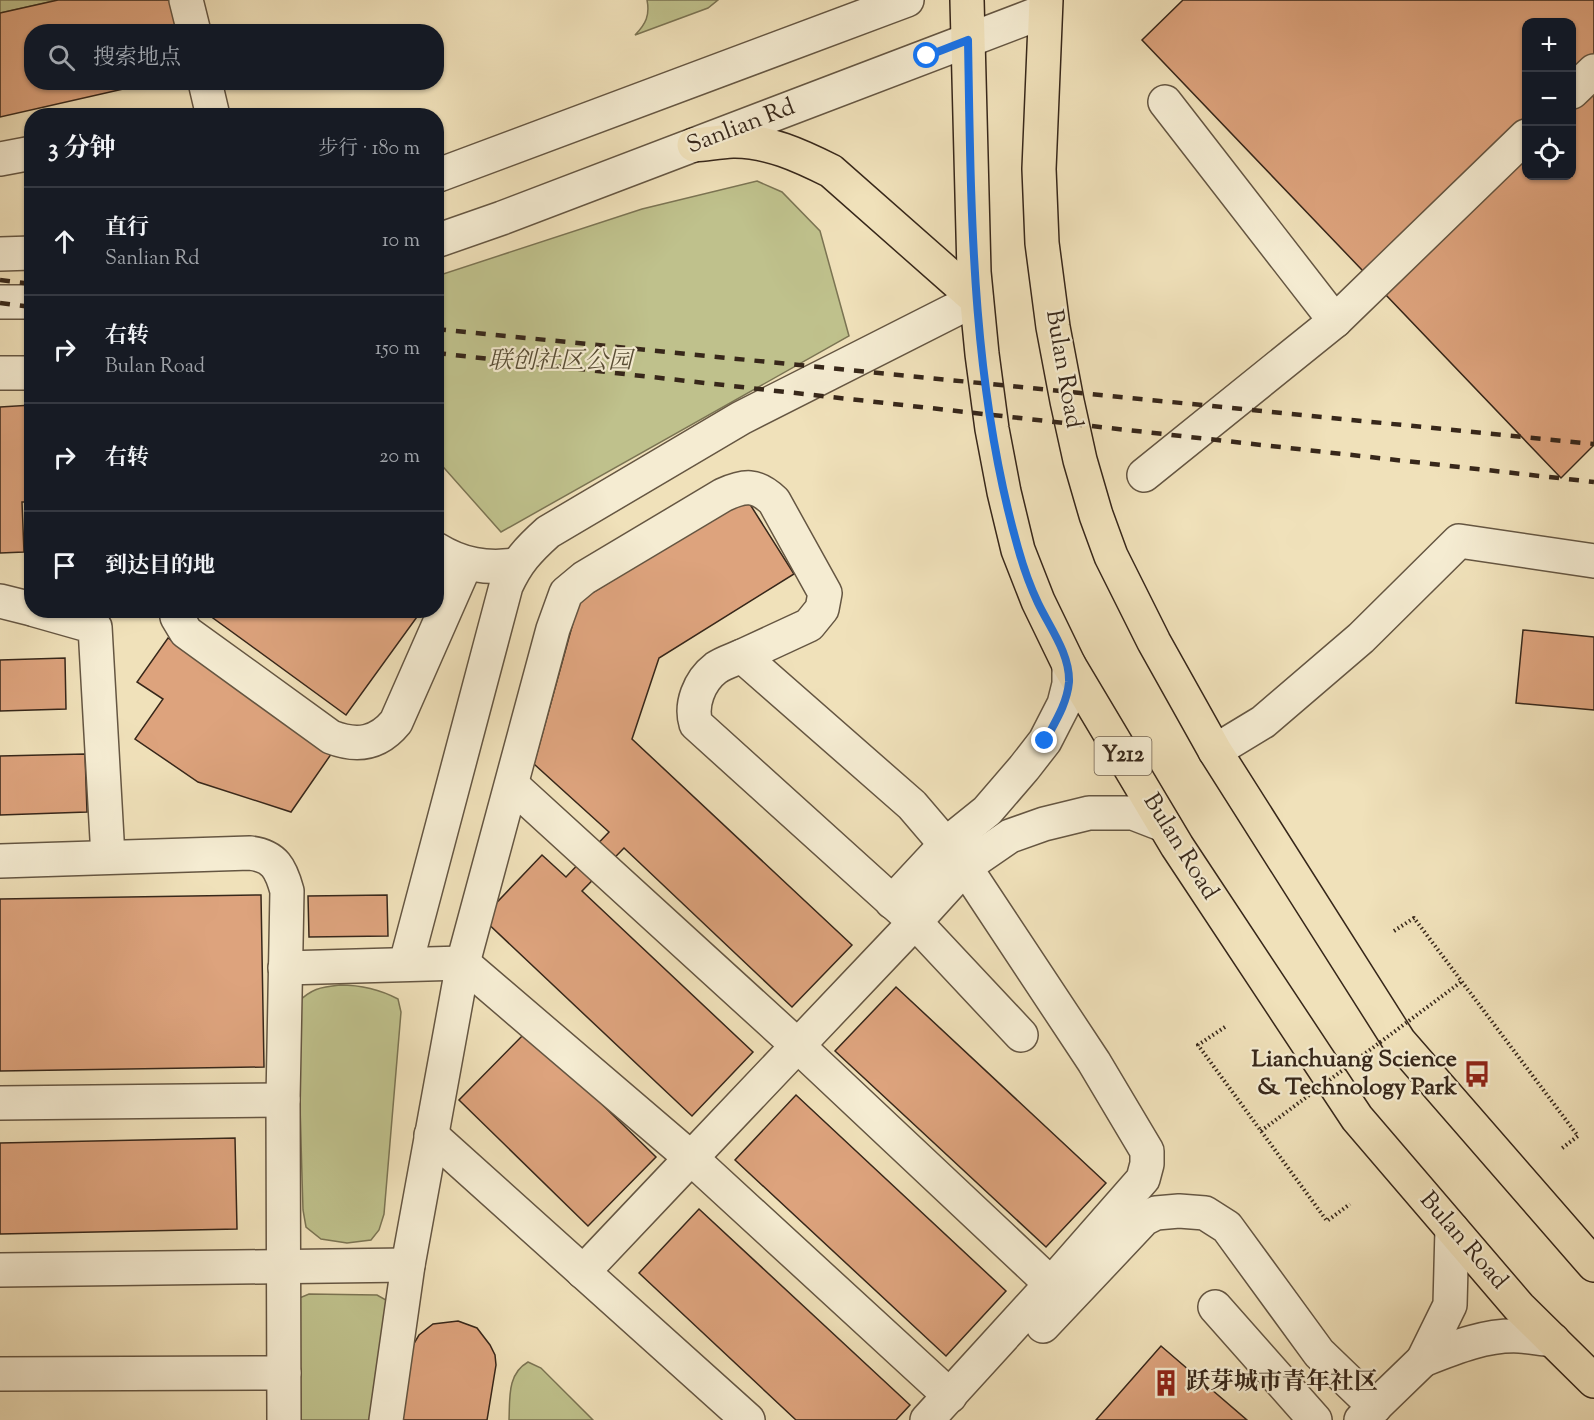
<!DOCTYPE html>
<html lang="zh">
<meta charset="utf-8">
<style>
body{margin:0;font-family:"Sorts Mill Goudy","Noto Serif SC",serif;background:#20242c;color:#f1f3f6}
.controls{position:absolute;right:18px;top:18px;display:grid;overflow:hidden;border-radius:12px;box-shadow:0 2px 4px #0004}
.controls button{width:54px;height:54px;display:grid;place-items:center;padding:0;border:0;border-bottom:2px solid #363941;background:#171b24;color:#f1f3f6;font:30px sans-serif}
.stop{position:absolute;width:18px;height:18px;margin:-14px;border:4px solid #1a73e8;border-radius:50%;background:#fff}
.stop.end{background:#1a73e8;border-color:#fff;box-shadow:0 2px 6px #0008}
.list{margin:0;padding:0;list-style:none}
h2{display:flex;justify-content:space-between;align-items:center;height:78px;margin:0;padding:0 24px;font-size:26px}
h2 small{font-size:20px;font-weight:400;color:#9ea1a6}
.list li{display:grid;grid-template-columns:39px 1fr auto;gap:18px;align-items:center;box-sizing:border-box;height:108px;padding:0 24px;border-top:2px solid #363941}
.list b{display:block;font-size:22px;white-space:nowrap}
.list p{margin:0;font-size:20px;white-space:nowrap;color:#9ea1a6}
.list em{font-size:20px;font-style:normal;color:#9ea1a6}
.icon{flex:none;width:33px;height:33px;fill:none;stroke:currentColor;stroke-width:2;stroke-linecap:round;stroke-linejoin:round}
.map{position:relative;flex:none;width:1594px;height:1420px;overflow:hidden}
.search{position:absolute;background:#171b24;box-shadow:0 2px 4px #0004;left:24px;top:24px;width:420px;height:66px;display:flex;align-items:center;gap:15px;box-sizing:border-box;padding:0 21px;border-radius:24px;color:#9ea1a6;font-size:22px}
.panel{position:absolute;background:#171b24;box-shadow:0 2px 4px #0004;left:24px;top:108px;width:420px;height:510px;border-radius:24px}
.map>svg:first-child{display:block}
</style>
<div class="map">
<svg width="1594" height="1420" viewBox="0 0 1594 1420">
<rect width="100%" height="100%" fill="#f0e1ba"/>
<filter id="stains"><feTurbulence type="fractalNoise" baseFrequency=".00333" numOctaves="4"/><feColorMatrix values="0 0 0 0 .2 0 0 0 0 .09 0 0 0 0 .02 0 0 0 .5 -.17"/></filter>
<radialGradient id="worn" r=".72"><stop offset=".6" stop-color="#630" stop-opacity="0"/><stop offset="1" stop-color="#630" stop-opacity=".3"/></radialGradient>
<g fill="#bfc18c" stroke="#7b7453" stroke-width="1.5">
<path d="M0 0H58L0 13Z"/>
<path d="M647 0H718L708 8 635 35C646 24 650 15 647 0Z"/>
<path d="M757 181 782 192 820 231 849 336 501 532 437 460V276L642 209Z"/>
<path d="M340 985C361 985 379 989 398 999L401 1012 384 1214 379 1230 371 1240 347 1243 321 1239 306 1227 303 1210 297 1003C311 989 320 987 340 985Z"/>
<path d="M309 1294 377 1295 386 1300 390 1310 374 1420H292L297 1299Z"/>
<path d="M528 1362 541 1368 593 1420H509C510 1398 507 1374 528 1362Z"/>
</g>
<g fill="#dda37d" stroke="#37271a" stroke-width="1.5" fill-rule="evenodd">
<path d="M58 0H173L180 32H32V82H154L0 117V13Z"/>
<path d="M1183 0H1594V445L1561 478 1142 40ZM1526 22H1572V176H1526Z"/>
<path d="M32 405V502H22L24 552 0 553V407Z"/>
<path d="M746 498 794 574 659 658 632 739 852 945 792 1007 624 848 582 891 753 1052 692 1116 482 918 542 855 566 877 609 832 534 764 579 601Z"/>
<path d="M202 610H422L346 715Z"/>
<path d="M1523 630 1594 637V710L1516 703Z"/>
<path d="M168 638 334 750 291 812 198 782 135 739 163 699 137 682Z"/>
<path d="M65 658 66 709 0 711V660Z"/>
<path d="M85 754 87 812 0 815V756Z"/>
<path d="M261 895 264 1067 0 1071V899Z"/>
<path d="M387 895 388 936 309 937 308 896Z"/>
<path d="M896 987 1106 1183 1046 1247 835 1051Z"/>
<path d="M527 1031 656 1157 588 1226 459 1100Z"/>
<path d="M796 1095 1006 1291 946 1356 735 1160Z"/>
<path d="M235 1138 237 1229 0 1234V1143Z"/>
<path d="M699 1209 910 1405 896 1420H796L639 1273Z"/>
<path d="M458 1321 477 1328 490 1345 495 1355 496 1365 487 1420H400L410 1350 419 1335 433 1324Z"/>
<path d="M1161 1346 1247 1420H1096Z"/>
</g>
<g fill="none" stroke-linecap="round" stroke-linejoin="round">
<defs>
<g id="minor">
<path d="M186 0 194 32"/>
<path d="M205 82 213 116"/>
<path d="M1572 92 1594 71"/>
<path d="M1165 102 1335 321"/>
<path d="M0 159 32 153"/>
<path d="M436 176 907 0"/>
<path d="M436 241 502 218 1045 11"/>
<path d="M0 254 32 253"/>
<path d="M0 302H32"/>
<path d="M0 373H32"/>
<path d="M1144 475 1335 321 1526 136"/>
<path d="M436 549C462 565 486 569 516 565"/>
<path d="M0 601 32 609"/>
<path d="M35 610 95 627 108 857"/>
<path d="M176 610 177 617 186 632 331 737C357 747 378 744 396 722L466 563"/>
<path d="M742 656C733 660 723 663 716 668 699 681 690 705 696 724L915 922 1021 1035"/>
<path d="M1215 751 1263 722 1361 638 1459 541 1594 561"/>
<path d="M512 785 798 1046 1051 1284"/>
<path d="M0 861 250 853C275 856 281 869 287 891L283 1100 284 1420"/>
<path d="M892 902 946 844 987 811 1024 768 1045 741 1064 704 1069 684V665"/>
<path d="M406 963 506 586C517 562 528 550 548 532L741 418 976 299"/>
<path d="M285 968 463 963 691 1158 915 922 965 867 1010 836 1044 824 1089 813H1133L1164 825"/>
<path d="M0 1103 283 1100"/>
<path d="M431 1135 748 1420"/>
<path d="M1452 1229 1450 1305 1423 1360C1453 1348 1487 1334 1520 1336 1531 1337 1542 1339 1553 1340"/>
<path d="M0 1270 408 1265"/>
<path d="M583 1272 691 1158 950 1396"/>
<path d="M1215 1307 1315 1420"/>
<path d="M1043 1326 1144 1219 1156 1213 1179 1211 1205 1213 1227 1227 1319 1353 1375 1407"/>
<path d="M0 1374 284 1373"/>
<path d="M386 1420 408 1265 463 963 553 629 566 593 584 578 723 495C745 485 756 484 774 501L825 593 822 609 809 625 742 656 912 805 965 867 1094 1062 1147 1151V1164L1143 1179 1051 1284 927 1420"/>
<path d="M1361 1420 1423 1360"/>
</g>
<g id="major">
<path d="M967 0 974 272 982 354 992 429 1004 492 1018 550 1038 601 1069 665 1177 846 1357 1118 1519 1307 1594 1381"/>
<path d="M1046 0 1039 169 1042 243 1053 327 1067 401 1080 460 1096 515 1111 556 1154 642 1215 751 1399 1041 1594 1265"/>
<path d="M694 145C706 144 719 142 732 141 767 140 801 156 831 171L976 299"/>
</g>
</defs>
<use href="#minor" stroke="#655642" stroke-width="36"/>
<use href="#major" stroke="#37271a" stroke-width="36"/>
<g stroke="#37271a" stroke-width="4" stroke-dasharray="1.5 3" stroke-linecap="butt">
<path d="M1394 931 1414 918 1578 1136 1561 1149"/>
<path d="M1225 1027 1198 1045 1327 1221 1350 1204"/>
</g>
<use href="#minor" stroke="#f5ecd2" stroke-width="33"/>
<use href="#major" stroke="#f0e1ba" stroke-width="33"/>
<g stroke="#37271a" stroke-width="4.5" stroke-dasharray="10 10" stroke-linecap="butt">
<path d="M0 280 32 284"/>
<path d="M0 303 32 307"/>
<path d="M436 329 1594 444"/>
<path d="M436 353 1594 482"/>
</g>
<path stroke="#37271a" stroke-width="4" stroke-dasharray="1.5 3" stroke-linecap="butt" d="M1261 1131 1461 982"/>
</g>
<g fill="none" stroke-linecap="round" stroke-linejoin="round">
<path stroke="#1a73e8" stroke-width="8" d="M927 56 968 40C971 210 971 383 1018 548 1023 566 1030 586 1038 603 1050 628 1070 654 1069 682 1067 704 1055 722 1045 741"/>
</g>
<defs>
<symbol id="bus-bare" viewBox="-9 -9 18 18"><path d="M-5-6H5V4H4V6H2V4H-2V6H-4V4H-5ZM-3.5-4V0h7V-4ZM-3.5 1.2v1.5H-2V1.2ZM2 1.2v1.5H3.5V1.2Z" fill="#8f2418" stroke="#f5ecd2" stroke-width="2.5" paint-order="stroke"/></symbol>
<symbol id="building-bare" viewBox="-9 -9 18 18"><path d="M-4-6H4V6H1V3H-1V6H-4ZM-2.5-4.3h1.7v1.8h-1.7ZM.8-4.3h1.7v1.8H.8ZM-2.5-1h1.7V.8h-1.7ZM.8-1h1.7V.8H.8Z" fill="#8f2418" stroke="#f5ecd2" stroke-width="2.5" paint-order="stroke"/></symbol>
</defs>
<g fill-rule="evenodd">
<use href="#bus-bare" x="1458" y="1055" width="38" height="38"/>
<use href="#building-bare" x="1147" y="1364" width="38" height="38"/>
</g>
<g text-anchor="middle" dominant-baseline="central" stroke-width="4.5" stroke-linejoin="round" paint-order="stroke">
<rect fill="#f5ecd2" stroke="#706251" stroke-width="1.5" x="1094.5" y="737" width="57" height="38" rx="4.5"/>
<g font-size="22" font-weight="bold" fill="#37271a">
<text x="1123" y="756">Y212</text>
</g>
<g font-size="24" fill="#37271a" stroke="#f5ecd2">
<text transform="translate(741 127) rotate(-21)">Sanlian Rd</text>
<text transform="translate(1063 369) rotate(80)">Bulan Road</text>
<text transform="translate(1180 847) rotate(58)">Bulan Road</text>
<text transform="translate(1463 1241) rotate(49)">Bulan Road</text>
</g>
<g font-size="24" font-style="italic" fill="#594e36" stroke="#f5ecd2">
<text x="560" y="362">联创社区公园</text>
</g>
<g font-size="24" font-weight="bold" fill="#37271a" stroke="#f5ecd2" text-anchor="end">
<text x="1457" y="1060">Lianchuang Science<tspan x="1457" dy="28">&amp; Technology Park</tspan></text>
<text x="1186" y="1383" text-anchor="start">跃芽城市青年社区</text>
</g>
</g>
<rect width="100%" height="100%" filter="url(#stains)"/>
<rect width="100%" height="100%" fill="url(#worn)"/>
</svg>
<div class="controls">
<button>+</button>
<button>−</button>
<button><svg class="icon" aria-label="locate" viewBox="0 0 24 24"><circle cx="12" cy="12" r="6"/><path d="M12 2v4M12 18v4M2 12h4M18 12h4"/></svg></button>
</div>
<div class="stop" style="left:927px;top:56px"></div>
<div class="stop end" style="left:1045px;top:741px"></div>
<div class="search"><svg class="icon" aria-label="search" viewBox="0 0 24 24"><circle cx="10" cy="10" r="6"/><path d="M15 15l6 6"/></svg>搜索地点</div>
<section class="panel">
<h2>3 分钟<small>步行 · 180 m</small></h2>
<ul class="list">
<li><svg class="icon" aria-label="ahead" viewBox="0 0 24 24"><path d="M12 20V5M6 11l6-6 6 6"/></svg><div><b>直行</b><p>Sanlian Rd</p></div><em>10 m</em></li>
<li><svg class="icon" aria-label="right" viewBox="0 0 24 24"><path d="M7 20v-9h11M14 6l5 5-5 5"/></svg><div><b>右转</b><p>Bulan Road</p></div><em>150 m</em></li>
<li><svg class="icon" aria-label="right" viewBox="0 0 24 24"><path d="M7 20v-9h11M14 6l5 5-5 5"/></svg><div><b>右转</b></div><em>20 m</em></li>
<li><svg class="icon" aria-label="arrive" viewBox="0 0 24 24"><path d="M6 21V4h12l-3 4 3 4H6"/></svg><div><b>到达目的地</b></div></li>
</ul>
</section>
</div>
